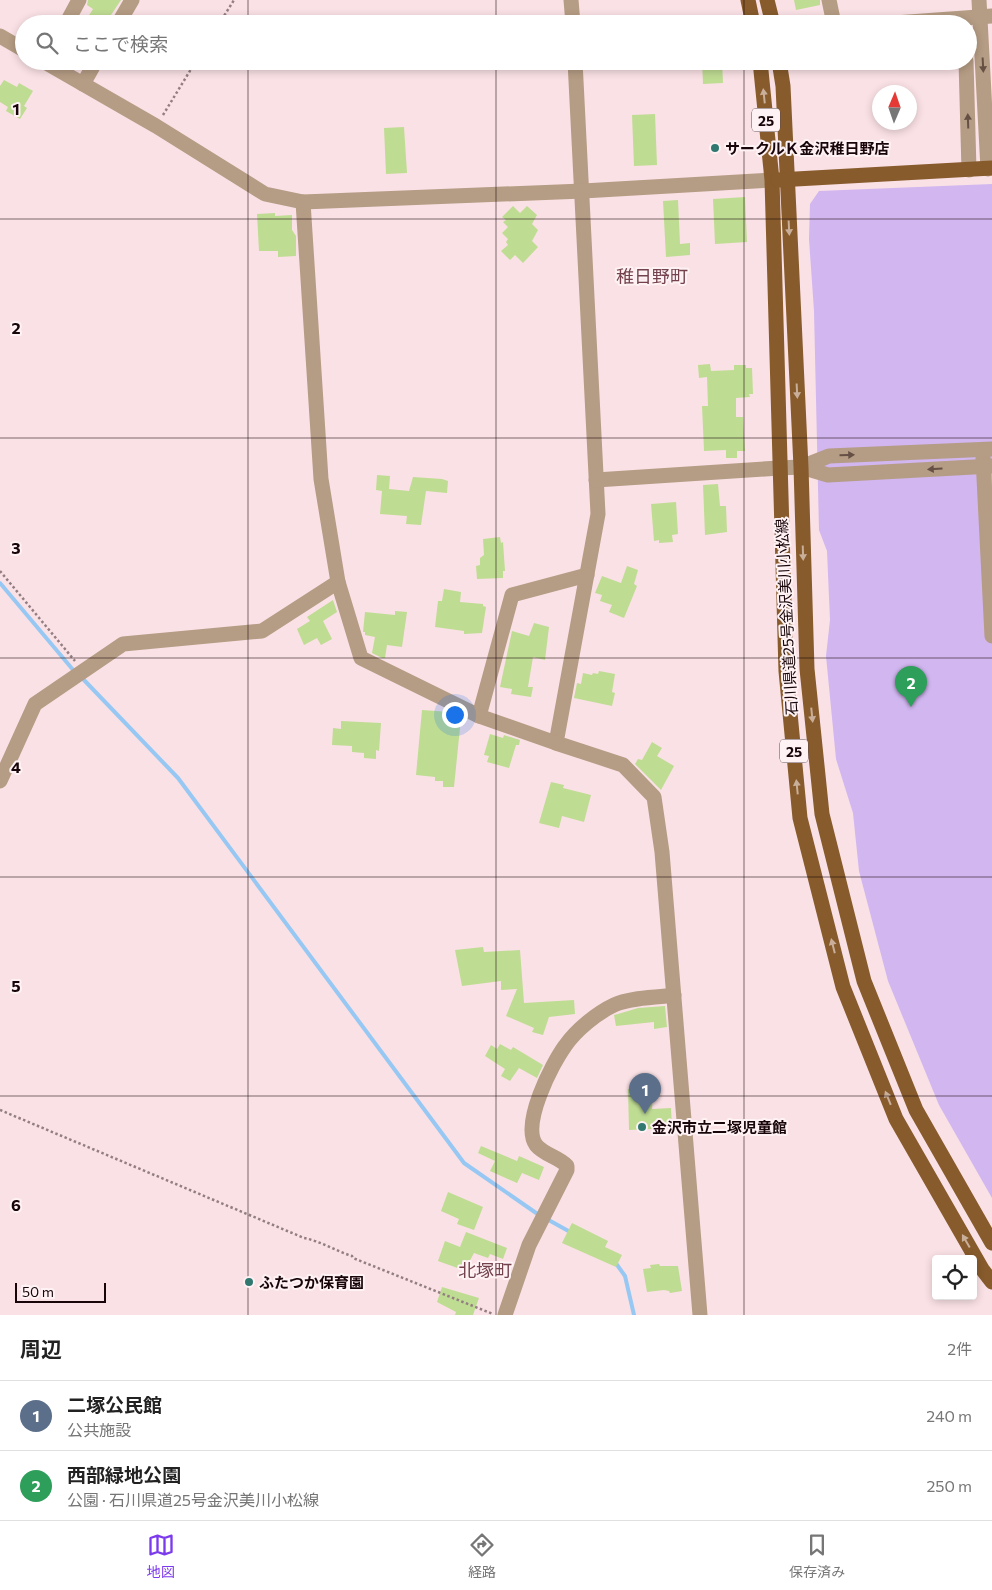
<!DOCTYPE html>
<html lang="ja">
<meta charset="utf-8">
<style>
body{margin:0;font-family:Commissioner,"Noto Sans JP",sans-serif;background:#f6f6f6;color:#222}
.controls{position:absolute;right:15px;bottom:15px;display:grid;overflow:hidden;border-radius:5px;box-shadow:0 2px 8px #0003}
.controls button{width:45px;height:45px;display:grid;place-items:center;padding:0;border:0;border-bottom:1px solid #e0e0e0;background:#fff;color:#222;font:25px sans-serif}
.compass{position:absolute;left:872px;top:85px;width:45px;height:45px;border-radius:50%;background:#fff;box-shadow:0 2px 8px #0003;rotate:2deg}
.scale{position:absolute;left:15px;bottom:12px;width:91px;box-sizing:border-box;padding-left:5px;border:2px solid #170509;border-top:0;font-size:14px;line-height:18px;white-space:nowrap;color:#170509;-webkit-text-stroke:4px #fff2f4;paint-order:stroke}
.you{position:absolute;left:454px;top:714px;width:18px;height:18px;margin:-12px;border:4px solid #fff;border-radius:50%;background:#1a73e8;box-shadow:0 0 0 8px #1a73e833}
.badge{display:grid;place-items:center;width:32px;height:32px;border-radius:50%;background:#7c3aed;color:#fff;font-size:16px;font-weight:700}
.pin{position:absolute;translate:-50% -41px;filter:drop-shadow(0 1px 2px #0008)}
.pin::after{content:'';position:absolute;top:26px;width:18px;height:15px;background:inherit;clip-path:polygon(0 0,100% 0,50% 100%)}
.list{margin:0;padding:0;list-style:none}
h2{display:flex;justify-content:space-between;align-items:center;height:65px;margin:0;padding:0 20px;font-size:21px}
h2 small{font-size:16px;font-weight:400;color:#767676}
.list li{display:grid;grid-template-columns:32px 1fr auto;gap:15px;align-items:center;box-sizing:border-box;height:70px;padding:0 20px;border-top:1px solid #e0e0e0}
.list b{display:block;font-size:19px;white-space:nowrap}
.list p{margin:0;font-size:16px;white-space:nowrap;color:#767676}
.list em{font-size:16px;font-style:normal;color:#767676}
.icon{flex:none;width:28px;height:28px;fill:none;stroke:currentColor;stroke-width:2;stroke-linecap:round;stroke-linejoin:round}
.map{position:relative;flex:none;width:992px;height:1315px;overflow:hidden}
.search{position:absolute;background:#fff;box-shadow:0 2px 8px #0003;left:15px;right:15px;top:15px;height:55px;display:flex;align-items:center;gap:12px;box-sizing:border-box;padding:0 18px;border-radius:28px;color:#767676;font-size:19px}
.sheet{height:205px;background:#fff}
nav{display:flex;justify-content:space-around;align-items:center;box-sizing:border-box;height:70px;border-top:1px solid #e0e0e0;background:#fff;font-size:14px;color:#767676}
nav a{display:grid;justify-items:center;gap:2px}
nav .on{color:#7c3aed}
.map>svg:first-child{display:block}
</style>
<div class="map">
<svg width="992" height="1315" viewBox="0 0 992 1315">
<rect width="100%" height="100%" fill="#fae1e5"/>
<path fill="#d1b6f0" d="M992 184V1198L939 1105 888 981 859 871 853 813 836 759 826 656 830 620 827 551 819 530 814 311 809 239 810 204 819 191Z"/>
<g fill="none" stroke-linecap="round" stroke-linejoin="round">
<g stroke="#97c8f3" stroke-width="4">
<path d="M0 583 74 671"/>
<path d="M84 680 178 778 464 1163 539 1215"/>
<path d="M545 1218 572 1233"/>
<path d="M615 1262 625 1276 634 1315"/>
</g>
</g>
<g fill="#bfdc93">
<path d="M88 0H121L105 24H88L91 19 88 17 93 9 87 5Z"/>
<path d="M794 0H820V5L796 10Z"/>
<path d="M702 61H722L723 83 703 84Z"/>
<path d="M4 80 17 87 19 83 33 91 24 106 27 108 20 119 6 111 8 107 0 102V86Z"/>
<path d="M655 114 657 165 634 166 632 115Z"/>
<path d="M404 127 407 173 386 174 384 128Z"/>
<path d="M745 197 747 242 715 244 713 199Z"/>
<path d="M678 200 680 244 690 243V255L666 257 663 201Z"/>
<path d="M513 206 520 213 527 206 537 215 532 224 538 230 532 241 538 247 523 263 515 255 510 260 501 251 508 245 506 242 508 239 502 233 508 227 503 222 506 220 502 217Z"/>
<path d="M275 213V216L292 215V230L296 236V256L278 257V251H259L257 214Z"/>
<path d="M710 364 711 371 734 370V365H746V368H752L753 394H749L750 397 736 398V417H743L745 451H737V458H726V450L704 451 702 406H708L707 377 699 378 698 365Z"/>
<path d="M377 475 390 476 389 489 409 491 413 477 442 479 448 481 447 493 426 491 421 525 406 524 407 516 380 514 382 491 376 490Z"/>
<path d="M718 484 720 506H726L727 532 705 535 703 485Z"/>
<path d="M676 502 678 534 672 535 673 542 659 543V540L654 541 651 504Z"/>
<path d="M500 537 501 543 503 542 505 571H503V578L477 579 476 566 480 565V558L484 555 483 539Z"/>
<path d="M627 566 638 570 634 584 637 586 624 618 609 612 612 605 600 601 602 595 595 593 602 576 621 583Z"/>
<path d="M444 589 461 592 460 602 483 604V606L486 607 482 633 464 634V631L435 627 438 601H442Z"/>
<path d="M333 600 337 612 323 621 332 639 321 645 317 638 304 645 297 629 310 621 307 617Z"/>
<path d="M395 611 407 612 402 647 387 645 385 658H382L372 653 375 637 365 635V632H363L365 612 395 615Z"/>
<path d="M534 623 549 627 545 660 533 657 528 687H533L531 697 511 694 512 689 500 687 512 631 529 636Z"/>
<path d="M599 671 615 674 612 692 615 693 612 706 574 698 577 683 581 684 583 673 592 675 593 673 598 674Z"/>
<path d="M422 710 450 712 461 718 454 787H443V781H435V777L416 775Z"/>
<path d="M341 721 381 723 379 751 376 750V759L364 758V753L352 752V746L332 745 333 728 341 729Z"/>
<path d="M490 734 503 738 504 735 520 740 519 745H516L509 768 487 762 489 756 484 755Z"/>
<path d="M652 742 662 748 657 756 674 766 661 790 635 764 638 759 642 760Z"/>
<path d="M551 782 564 785 563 788 591 795 584 822 562 816 559 828 539 823Z"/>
<path d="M483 947 484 952 520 950 524 1003 574 1000 575 1014 549 1017 543 1035 532 1032 534 1028 506 1016 517 989 501 990V981L462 986 455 950Z"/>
<path d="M665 1006 667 1027 654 1029V1022L616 1026 614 1015 618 1014 638 1008Z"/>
<path d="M500 1044 511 1050 513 1047 543 1065 537 1078 519 1068 510 1081 501 1076 505 1069 485 1056 491 1045 497 1049Z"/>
<path d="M641 1088V1090L650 1089V1095H653L652 1109 671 1108 672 1128 629 1130 628 1089Z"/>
<path d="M481 1146 517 1161 519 1156 544 1167 539 1180 522 1173 517 1183 490 1171 495 1161 478 1153Z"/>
<path d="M448 1192 483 1207 474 1230 457 1224 459 1219 441 1211Z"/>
<path d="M572 1223 608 1241 605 1247 622 1255 616 1267 562 1243Z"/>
<path d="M466 1232 507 1248 503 1259 490 1254 488 1258 474 1253 466 1268H464L463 1270 438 1261 445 1241 460 1247Z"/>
<path d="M659 1264 660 1266H678L682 1291 670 1293 669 1291 664 1290 647 1292 643 1269 651 1268 650 1265Z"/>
<path d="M442 1287 479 1298 473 1315H455L456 1312 437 1302Z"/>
</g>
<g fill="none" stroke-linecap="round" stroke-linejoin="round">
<g stroke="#937e82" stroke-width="2.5" stroke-dasharray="2.5 2.5" stroke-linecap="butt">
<path d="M219 24 234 0"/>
<path d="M194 65 251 61"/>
<path d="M163 115 196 61"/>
<path d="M0 571 75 661"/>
<path d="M0 1110 304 1238C320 1241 336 1251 352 1256L353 1258 493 1314"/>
</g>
<g stroke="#b59c84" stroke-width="15">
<path d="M571 0 573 24"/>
<path d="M829 0 834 24"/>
<path d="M979 0 988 169"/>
<path d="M66 24 79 0"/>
<path d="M118 24 132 0"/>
<path d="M881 24 992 16"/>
<path d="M0 36 24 50"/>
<path d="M43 61 156 126 265 194 303 202"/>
<path d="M575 61 598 514 556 743 623 765 654 797 662 852 700 1315"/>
<path d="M966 61 969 170"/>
<path d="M83 84 96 61"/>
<path d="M983 458 992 636"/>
<path d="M801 467 829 456 992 449"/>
<path d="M596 480 779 468 801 467 828 475 992 466"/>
<path d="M338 582 361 658 479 716 512 595 587 575"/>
<path d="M479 716 556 743"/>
<path d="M0 781 35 704 123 644 262 631 338 582 321 479 303 202 583 191 772 180"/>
<path d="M505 1315 529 1245 567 1170V1166C559 1157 544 1155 536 1145 521 1124 552 1064 565 1046 576 1030 597 1013 614 1005 632 997 656 998 674 995"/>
</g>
<g stroke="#875b2c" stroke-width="15">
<path d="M748 0 753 24"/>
<path d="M767 0 773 24"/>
<path d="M760 61 772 180 786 671 800 818 843 987 896 1119 982 1269 992 1282"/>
<path d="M779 61 783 86 801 467 807 669 822 814 864 981 916 1110 992 1243"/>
<path d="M778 180 992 168"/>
</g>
</g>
<defs><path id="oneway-solid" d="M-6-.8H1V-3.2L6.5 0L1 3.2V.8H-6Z" transform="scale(1.25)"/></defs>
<g fill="#665046">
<use href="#oneway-solid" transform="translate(983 65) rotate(87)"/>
<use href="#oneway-solid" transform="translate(968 121) rotate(-92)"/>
<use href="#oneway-solid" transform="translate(847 455) rotate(-2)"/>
<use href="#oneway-solid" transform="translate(935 469) rotate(177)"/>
</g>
<g fill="#c9ae9a">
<use href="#oneway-solid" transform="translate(764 96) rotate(-96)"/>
<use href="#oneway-solid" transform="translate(789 228) rotate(87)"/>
<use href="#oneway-solid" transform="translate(797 391) rotate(87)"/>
<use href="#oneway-solid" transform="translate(803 553) rotate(88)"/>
<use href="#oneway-solid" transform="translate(812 715) rotate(84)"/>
<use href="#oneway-solid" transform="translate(797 787) rotate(-96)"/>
<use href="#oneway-solid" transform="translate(833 946) rotate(-104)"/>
<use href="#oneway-solid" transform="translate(888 1098) rotate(-112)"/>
<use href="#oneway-solid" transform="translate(966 1241) rotate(-120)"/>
</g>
<path fill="none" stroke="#170509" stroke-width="1" stroke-opacity="0.55" d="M248 0V24M496 0V24M744 0V24M248 61V1315M496 61V1315M744 61V1315M0 219H992M0 438H992M0 658H992M0 877H992M0 1096H992"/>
<g fill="#317870" stroke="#fff2f4" stroke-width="2">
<circle cx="715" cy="148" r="5"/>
<circle cx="642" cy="1127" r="5"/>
<circle cx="249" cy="1282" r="5"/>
</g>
<g text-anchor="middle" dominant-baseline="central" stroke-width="4" stroke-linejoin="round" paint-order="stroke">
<g fill="#fff2f4" stroke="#5d4c50" stroke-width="1">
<rect x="752" y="108.5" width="28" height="23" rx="4"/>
<rect x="780" y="739.5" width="28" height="23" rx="4"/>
</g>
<g font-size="14" font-weight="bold" fill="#170509">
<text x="766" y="120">25</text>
<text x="794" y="751">25</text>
</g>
<g font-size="15" font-weight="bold" fill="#170509" stroke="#fff2f4" text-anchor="start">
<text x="725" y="148">サークルＫ金沢稚日野店</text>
<text x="652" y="1127">金沢市立二塚児童館</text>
<text x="259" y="1282">ふたつか保育園</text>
</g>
<g font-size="15" fill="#170509" stroke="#fff2f4">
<text transform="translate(786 617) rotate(-93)">石川県道25号金沢美川小松線</text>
</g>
<g font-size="18" fill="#73424d" stroke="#fff2f4">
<text x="652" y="276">稚日野町</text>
<text x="485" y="1270">北塚町</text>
</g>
</g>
<g font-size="16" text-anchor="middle" font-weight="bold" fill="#170509" stroke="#fff2f4" stroke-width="4" stroke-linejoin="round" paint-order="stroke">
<text x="16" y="115">1</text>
<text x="16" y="334">2</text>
<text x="16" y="554">3</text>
<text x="16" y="773">4</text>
<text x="16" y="992">5</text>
<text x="16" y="1211">6</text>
</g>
</svg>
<div class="controls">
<button><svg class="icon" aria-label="locate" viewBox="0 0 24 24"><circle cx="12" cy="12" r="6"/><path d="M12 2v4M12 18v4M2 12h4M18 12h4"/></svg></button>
</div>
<svg class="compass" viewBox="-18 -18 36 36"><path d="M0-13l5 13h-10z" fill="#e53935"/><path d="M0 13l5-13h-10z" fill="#767676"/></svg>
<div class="scale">50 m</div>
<div class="you"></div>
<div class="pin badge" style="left:645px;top:1114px;background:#5c6f8a">1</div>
<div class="pin badge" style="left:911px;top:707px;background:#2e9e5b">2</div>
<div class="search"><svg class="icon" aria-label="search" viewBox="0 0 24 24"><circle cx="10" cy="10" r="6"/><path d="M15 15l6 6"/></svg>ここで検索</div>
</div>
<section class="sheet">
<h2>周辺<small>2件</small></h2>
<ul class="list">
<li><span class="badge" style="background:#5c6f8a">1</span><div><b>二塚公民館</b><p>公共施設</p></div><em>240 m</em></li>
<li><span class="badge" style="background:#2e9e5b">2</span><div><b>西部緑地公園</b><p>公園 · 石川県道25号金沢美川小松線</p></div><em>250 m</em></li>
</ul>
</section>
<nav>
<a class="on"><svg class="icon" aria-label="map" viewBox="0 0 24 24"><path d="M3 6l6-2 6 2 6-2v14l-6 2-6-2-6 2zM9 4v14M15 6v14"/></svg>地図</a>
<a><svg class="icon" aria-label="directions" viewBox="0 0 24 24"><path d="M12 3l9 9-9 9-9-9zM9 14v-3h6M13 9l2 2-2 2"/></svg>経路</a>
<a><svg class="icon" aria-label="saved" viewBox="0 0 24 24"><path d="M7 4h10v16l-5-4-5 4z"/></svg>保存済み</a>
</nav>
